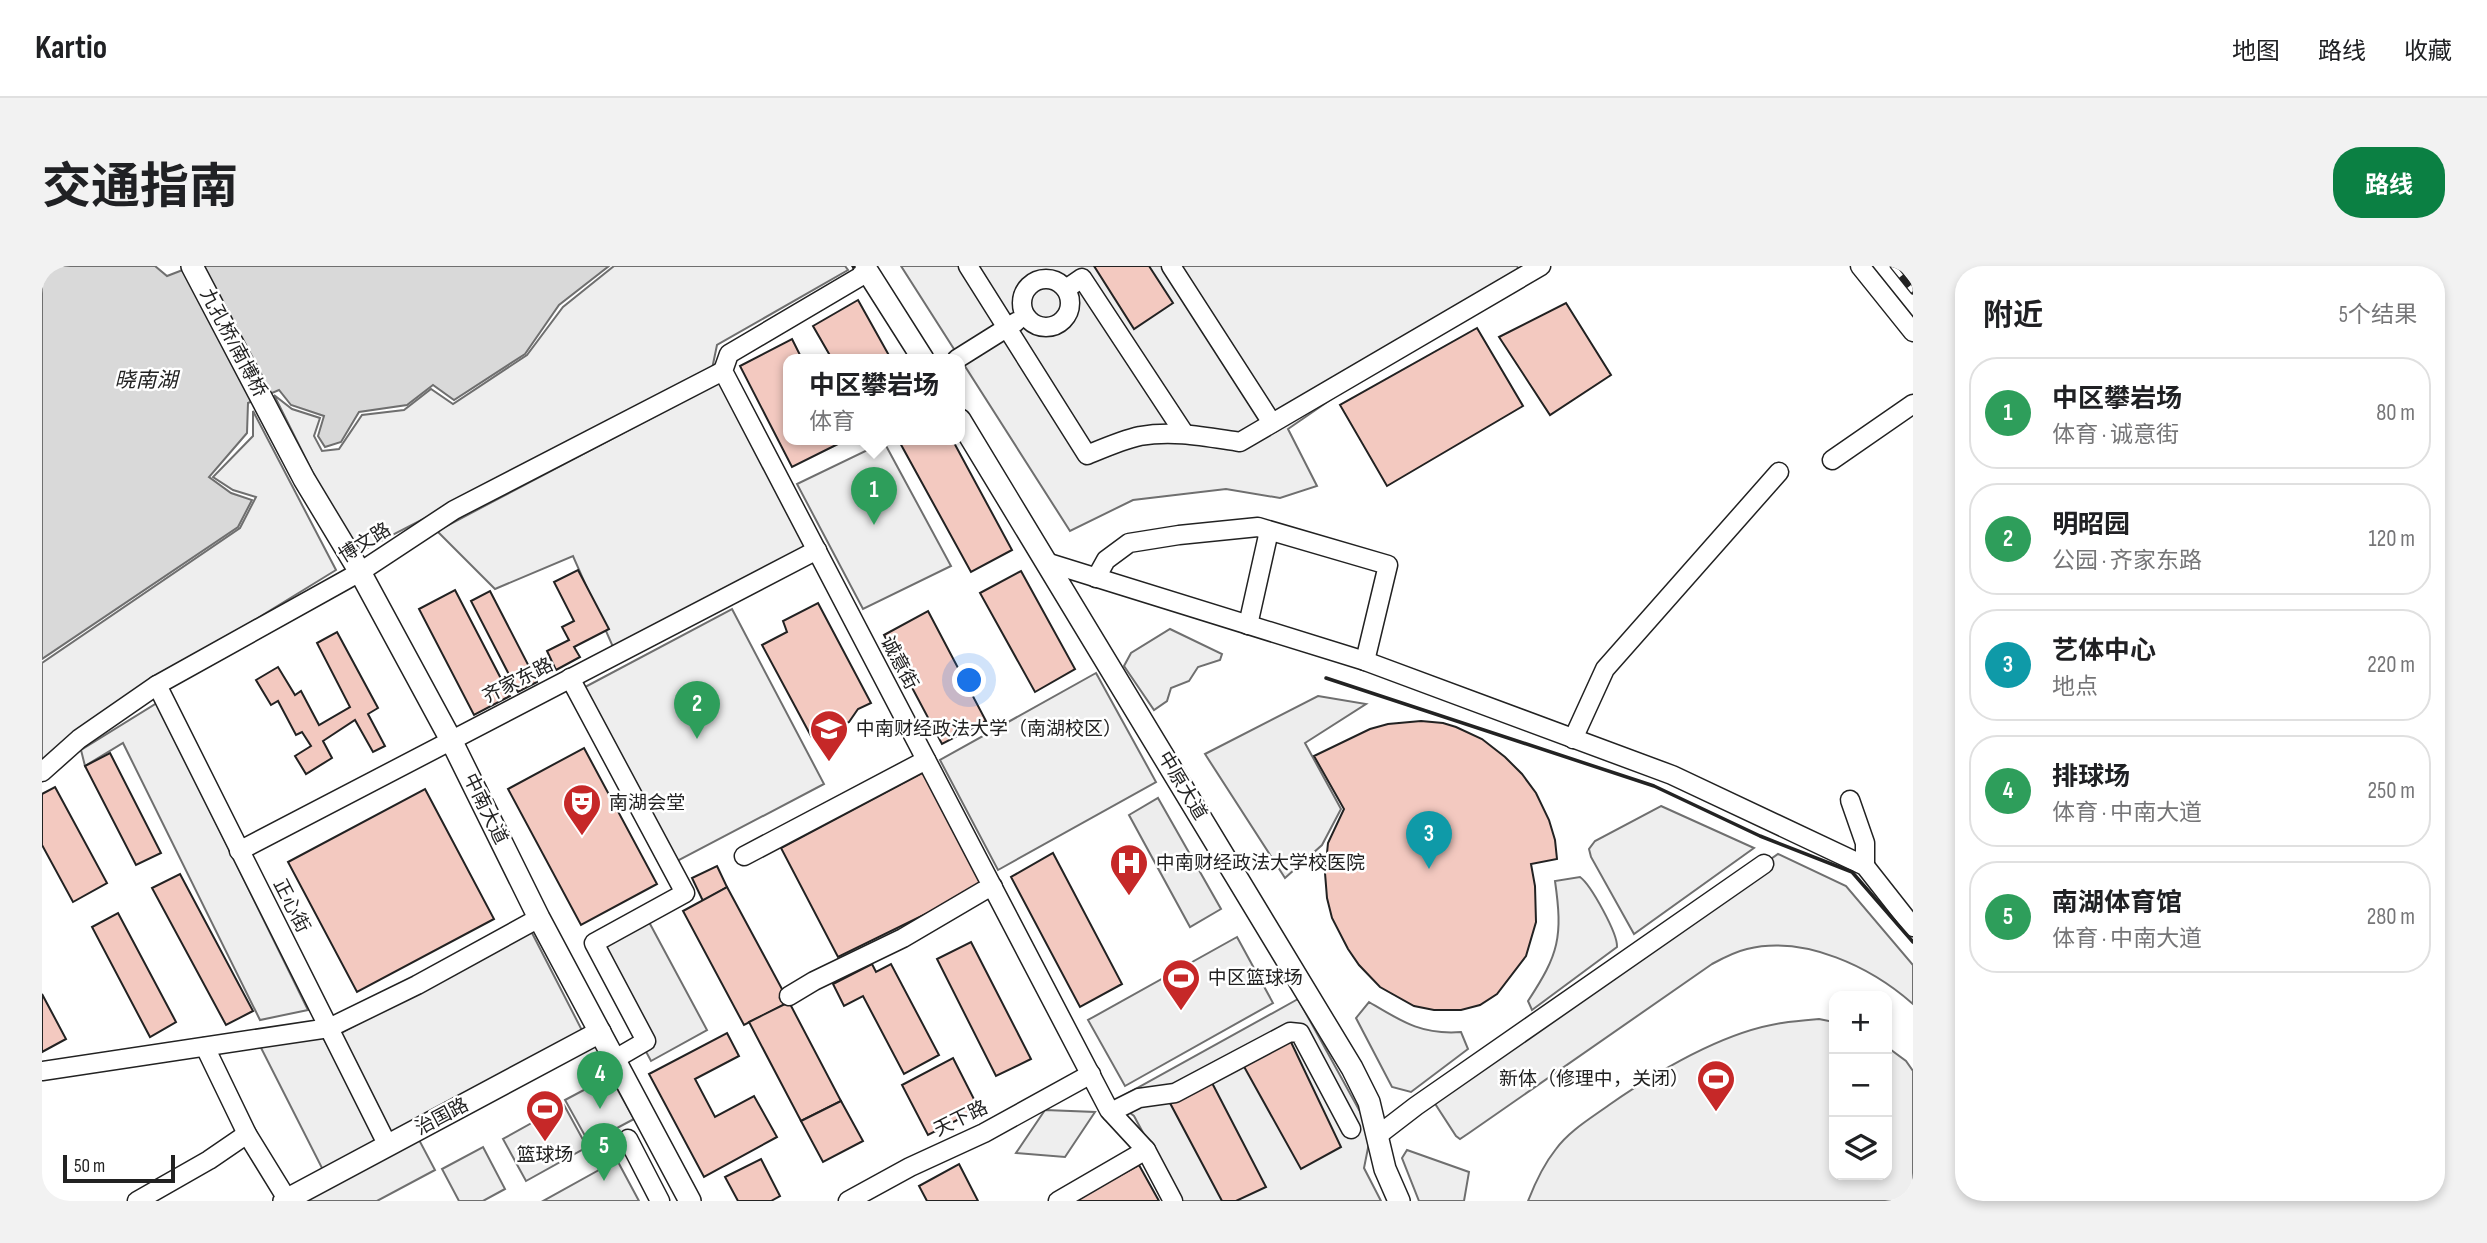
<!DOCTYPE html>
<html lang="zh">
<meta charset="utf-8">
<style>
body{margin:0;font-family:"Sofia Sans Condensed","Noto Sans SC",sans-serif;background:#f2f2f2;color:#202124}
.controls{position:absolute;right:21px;bottom:21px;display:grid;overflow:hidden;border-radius:14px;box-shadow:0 4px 10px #0003}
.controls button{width:63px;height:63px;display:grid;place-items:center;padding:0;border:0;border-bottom:2px solid #e0e0e0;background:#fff;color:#202124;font:35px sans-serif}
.scale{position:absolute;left:21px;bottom:18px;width:112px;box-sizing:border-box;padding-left:7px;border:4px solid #222;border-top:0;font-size:19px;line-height:24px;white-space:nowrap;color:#222;-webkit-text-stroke:5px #fff;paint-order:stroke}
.you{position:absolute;left:928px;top:415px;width:24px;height:24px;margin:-18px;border:5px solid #fff;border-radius:50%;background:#1a73e8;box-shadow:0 0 0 10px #1a73e833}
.badge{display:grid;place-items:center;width:46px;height:46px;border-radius:50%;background:#0b8043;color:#fff;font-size:23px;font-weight:700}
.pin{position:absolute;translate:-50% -58px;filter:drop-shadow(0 2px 4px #0008)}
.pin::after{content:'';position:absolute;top:37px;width:24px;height:21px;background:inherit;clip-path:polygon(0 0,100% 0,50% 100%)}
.popup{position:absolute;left:741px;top:88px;width:182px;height:91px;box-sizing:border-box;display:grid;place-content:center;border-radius:14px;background:#fff;filter:drop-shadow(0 2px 5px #0005);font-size:23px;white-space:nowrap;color:#757577}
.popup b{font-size:26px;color:#202124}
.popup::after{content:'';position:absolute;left:50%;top:100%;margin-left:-14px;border:14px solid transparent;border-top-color:#fff}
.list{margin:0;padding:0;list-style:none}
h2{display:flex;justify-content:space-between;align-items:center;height:91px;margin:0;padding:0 28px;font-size:30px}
h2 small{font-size:23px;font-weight:400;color:#757577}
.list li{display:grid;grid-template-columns:46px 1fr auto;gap:21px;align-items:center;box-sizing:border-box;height:112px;margin:0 14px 14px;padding:0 14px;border:2px solid #e0e0e0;border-radius:28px}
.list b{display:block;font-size:26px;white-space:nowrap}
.list p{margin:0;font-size:23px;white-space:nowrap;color:#757577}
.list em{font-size:23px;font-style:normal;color:#757577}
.icon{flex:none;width:38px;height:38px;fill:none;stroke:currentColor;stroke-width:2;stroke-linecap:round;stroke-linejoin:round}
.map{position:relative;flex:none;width:1871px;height:935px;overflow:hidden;border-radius:28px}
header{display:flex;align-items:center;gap:42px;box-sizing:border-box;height:98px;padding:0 35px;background:#fff;border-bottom:2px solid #e0e0e0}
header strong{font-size:33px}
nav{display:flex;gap:38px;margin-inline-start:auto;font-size:24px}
.intro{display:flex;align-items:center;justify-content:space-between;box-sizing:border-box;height:168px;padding:0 42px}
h1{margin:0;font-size:49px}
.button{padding:18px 32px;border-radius:28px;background:#0b8043;color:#fff;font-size:24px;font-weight:700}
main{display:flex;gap:42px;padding:0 42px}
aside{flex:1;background:#fff;border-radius:28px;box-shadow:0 4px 10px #0003}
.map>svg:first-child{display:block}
</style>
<header>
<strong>Kartio</strong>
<nav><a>地图</a><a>路线</a><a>收藏</a></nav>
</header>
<div class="intro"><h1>交通指南</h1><a class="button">路线</a></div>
<main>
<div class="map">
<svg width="1871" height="935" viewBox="0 0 1871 935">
<rect width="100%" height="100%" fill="#fff"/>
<g fill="#eee" stroke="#6f6f6f" stroke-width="2">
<path d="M572 0H803L806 4 675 79 670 103 312 289 232 129 250 143 278 152 272 170 280 185 297 183 320 149 362 144 389 123 411 138 485 89 521 41Z"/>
<path d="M859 0H1475L1477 4 1246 163 1275 220 1238 232 1184 223 1091 234 1028 265Z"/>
<path d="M678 116 766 281 571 381 531 290 453 323 395 265Z"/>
<path d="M211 145 294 304 105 420 0 498V397L198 262 214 231 191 224 171 211 211 170Z"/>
<path d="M842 176 909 300 821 343 755 218Z"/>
<path d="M690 343 782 518 620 603 528 429Z"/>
<path d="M1128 363 1180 388 1178 394 1156 401 1147 415 1129 422 1125 435 1112 444 1082 400 1089 387Z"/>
<path d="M1054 407 1114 516 956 604 898 494Z"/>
<path d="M115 437 266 744 218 754 81 477 43 500 39 484Z"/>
<path d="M1619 540 1712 582 1592 668 1549 591 1547 583 1553 575Z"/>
<path d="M1736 588 1804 620 1871 699V738C1829 701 1763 669 1705 683 1692 686 1681 692 1670 698L1427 867 1418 873 1414 870 1390 833Z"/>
<path d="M1538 611C1549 619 1576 668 1575 681L1490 744 1486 735C1517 688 1521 671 1513 615Z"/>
<path d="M489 665 548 780 376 872 393 904 335 935H256L356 882 297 768Z"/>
<path d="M1195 671 1231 737 1083 820 1046 754Z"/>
<path d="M1256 733 1321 851 1327 877 1322 902 1339 935H1138L1092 850 1072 835Z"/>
<path d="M1327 736C1359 755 1379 769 1419 766L1426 783 1369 826 1350 821 1314 752Z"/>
<path d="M1777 753 1792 756V909H1845V781L1864 795 1871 805V935H1486C1493 917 1502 898 1514 883 1527 865 1549 852 1567 839 1616 805 1680 766 1740 757 1752 755 1765 754 1777 753Z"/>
<path d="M273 757 340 878 283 908 212 768Z"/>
<path d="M568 810 592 853 547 877 523 834Z"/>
<path d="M522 839 545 881 484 915 461 873Z"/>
<path d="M1003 844 1053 846 1023 891 974 887Z"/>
<path d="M441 881 463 923 441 935H417L400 903Z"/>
<path d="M1365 884 1427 906 1422 935H1377L1360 892Z"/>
<path d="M575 894 597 935H501Z"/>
</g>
<g fill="#ededed" stroke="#6f6f6f" stroke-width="2">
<path d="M1276 430 1324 438 1263 477 1299 543 1280 579 1243 612 1163 488Z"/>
<path d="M1116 532 1179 643 1148 661 1087 549Z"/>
<path d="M600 643 665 764 609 795 544 673Z"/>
</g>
<path fill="#d9d9d9" stroke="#6f6f6f" stroke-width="2" d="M6 0H113L125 10 151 0H567L517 39 483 88 412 134 391 119 365 139 317 146 299 176 283 181 276 170 282 150 249 139 237 124 206 137 205 167 167 211 189 227 210 234 196 261 0 393V4Z"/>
<g fill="#f3c9c0" stroke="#222" stroke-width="2">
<path d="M1052 0H1107L1131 37 1092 63Z"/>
<path d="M816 34 849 93H790L771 60Z"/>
<path d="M1524 37 1569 109 1508 149 1457 71Z"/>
<path d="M1435 62 1481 140 1345 220 1298 139Z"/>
<path d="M750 73 760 93H746V173L802 175 750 201 698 100Z"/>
<path d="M860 173H910L970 284 929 306 857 175Z"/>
<path d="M536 304 567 363 532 381 538 391 514 404 505 385 527 374 520 361 532 355 512 316Z"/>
<path d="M979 305 1033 403 993 426 938 327Z"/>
<path d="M413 324 468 430 432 449 377 343Z"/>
<path d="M448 325 495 416 476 426 429 335Z"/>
<path d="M776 337 829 437 816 443 807 456 791 464 780 463 769 470 720 379 745 366 741 355Z"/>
<path d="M886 345 944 455 900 478 842 369Z"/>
<path d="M295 366 336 442 326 448 343 480 331 486 313 454 281 475 290 492 264 508 253 490 269 480 260 466 254 469 236 435 229 439 214 414 236 401 253 429 259 425 277 459 308 441 275 377Z"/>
<path d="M1379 455 1401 457 1414 461 1440 473 1463 491 1480 508 1494 527 1507 554 1513 574 1515 593 1489 598 1493 620 1494 656 1484 690 1455 728 1438 739 1419 744H1392L1372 740 1338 721 1317 699 1306 683 1290 652 1285 632 1283 607 1286 577 1302 543 1272 490 1328 463 1346 458Z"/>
<path d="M542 482 615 618 539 659 466 523Z"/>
<path d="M68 487 119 587 94 599 43 500Z"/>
<path d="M884 505 943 619 796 691 739 582Z"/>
<path d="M13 521 65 617 31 636 0 579V528Z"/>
<path d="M383 523 452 653 315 726 246 596Z"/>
<path d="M1011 587 1080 718 1038 741 969 611Z"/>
<path d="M675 600 685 621 661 635 650 612Z"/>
<path d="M138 608 211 745 184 759 110 622Z"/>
<path d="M685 621 747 736 702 759 641 645Z"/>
<path d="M76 647 134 756 108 771 50 661Z"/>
<path d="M929 676 989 793 954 810 895 693Z"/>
<path d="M830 698 834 706 849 698 897 789 862 808 821 730 802 740 791 718Z"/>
<path d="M0 728 24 773 0 786Z"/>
<path d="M747 736 799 835 759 855 707 756Z"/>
<path d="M685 767 697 790 653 813 673 851 712 830 735 871 662 911 607 808Z"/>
<path d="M1248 774 1299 881 1259 903 1200 797Z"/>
<path d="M911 792 937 843 886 869 860 819Z"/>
<path d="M1168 813 1224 921 1194 935H1180L1128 837Z"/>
<path d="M799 835 821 875 781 896 759 855Z"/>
<path d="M719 893 738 930 729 935H696L683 911Z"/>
<path d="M917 898 936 935H885L877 920Z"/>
<path d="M1097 899 1117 935H1031Z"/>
</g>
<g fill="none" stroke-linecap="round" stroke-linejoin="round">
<defs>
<g id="minor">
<path d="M926 0 1045 189C1062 182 1080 174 1098 170 1132 164 1164 171 1198 176L1499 0"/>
<path d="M1129 0 1230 157"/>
<path d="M1818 0 1871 66"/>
<path d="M826 6 687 88 681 105 1067 844 1104 884 1131 935"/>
<circle cx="1004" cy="37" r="24"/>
<path d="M1024 23 1040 12 1142 167"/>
<path d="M915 93 974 56"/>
<path d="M1790 194 1871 138"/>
<path d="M1004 296 1323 395 1630 509 1823 600 1871 661"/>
<path d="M1054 312 1064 294 1087 277 1137 269 1216 261 1346 299 1323 395"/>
<path d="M1206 359 1227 265"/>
<path d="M528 412 643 627 552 677 604 775 573 793"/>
<path d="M115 419 346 880"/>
<path d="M1531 473 1563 403 1737 206"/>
<path d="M0 506 37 473 115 419 318 306 412 244 681 105"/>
<path d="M1808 534 1823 577V600"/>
<path d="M197 585 775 284"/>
<path d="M702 590 884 494"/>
<path d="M747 730 772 715 861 672 941 625 951 621"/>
<path d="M163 781 205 868 245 933"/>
<path d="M0 805 287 762 375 719 497 652"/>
<path d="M1069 846 1097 832 1133 827 1248 766 1258 767 1309 863"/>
<path d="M1335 870 1374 840 1722 598"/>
<path d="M586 873 618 935"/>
<path d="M95 935 167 894 205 868"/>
<path d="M806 935 868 901 942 867 1049 808"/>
<path d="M1016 935 1104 884"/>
</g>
<g id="major">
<path d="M150 0 262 213 318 306 409 474 497 652 648 935"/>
<path d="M822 0 881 93"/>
<path d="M918 154 1310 802 1327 836 1343 903 1357 935"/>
<path d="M242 935 558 766"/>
</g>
</defs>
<use href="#minor" stroke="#222" stroke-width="21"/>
<use href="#major" stroke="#222" stroke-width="24"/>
<use href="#minor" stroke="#fff" stroke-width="18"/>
<use href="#major" stroke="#fff" stroke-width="21"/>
<defs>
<path id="rail" d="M1851 0 1871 25"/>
</defs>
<use href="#rail" stroke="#222" stroke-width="7"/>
<use href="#rail" stroke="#fff" stroke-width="4.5" stroke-dasharray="13" stroke-linecap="butt"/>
<g stroke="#222" stroke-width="3.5">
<path d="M811 0 812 1"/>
<path d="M1284 412 1612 520 1718 570 1810 606 1871 676"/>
</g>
</g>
<defs>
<symbol id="university-pin" viewBox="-11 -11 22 30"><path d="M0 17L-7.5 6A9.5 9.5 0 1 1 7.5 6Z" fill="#c62828" stroke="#fff"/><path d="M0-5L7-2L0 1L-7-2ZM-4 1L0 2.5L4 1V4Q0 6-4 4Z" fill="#fff"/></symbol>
<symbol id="theatre-pin" viewBox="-11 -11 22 30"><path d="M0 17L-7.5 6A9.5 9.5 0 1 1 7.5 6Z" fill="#c62828" stroke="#fff"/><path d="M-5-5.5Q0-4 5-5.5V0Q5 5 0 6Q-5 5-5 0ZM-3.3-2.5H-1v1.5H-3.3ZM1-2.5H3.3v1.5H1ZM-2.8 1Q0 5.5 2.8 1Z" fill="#fff"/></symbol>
<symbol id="hospital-pin" viewBox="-11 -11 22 30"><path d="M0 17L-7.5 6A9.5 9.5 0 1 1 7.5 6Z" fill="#c62828" stroke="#fff"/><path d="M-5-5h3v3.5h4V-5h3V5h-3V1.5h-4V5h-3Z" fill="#fff"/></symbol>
<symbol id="stadium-pin" viewBox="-11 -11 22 30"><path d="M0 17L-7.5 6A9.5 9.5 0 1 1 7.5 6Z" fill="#c62828" stroke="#fff"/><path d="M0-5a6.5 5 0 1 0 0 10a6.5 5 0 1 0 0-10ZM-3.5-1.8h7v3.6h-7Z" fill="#fff"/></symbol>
</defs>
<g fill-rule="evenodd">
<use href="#university-pin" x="765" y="441" width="44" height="60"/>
<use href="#theatre-pin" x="518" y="515" width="44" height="60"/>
<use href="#hospital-pin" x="1065" y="575" width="44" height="60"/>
<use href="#stadium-pin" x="1117" y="690" width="44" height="60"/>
<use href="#stadium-pin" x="1652" y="791" width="44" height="60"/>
<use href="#stadium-pin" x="481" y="821" width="44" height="60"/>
</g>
<g text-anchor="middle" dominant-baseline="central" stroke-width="5" stroke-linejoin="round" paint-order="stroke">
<g font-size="19" fill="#222" stroke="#fff">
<text transform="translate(191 77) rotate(62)">九孔桥/南博桥</text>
<text transform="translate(323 277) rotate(-32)">博文路</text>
<text transform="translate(857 397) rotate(62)">诚意街</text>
<text transform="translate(476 415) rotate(-27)">齐家东路</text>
<text transform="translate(1140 520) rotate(59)">中原大道</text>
<text transform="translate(443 543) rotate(64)">中南大道</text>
<text transform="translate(249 640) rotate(63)">正心街</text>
<text transform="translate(400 851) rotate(-28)">治国路</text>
<text transform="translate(919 853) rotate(-26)">天下路</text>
</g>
<g font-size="19" fill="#222" stroke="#fff" text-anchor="start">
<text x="814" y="463">中南财经政法大学（南湖校区）</text>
<text x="567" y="537">南湖会堂</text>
<text x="1114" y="597">中南财经政法大学校医院</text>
<text x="1166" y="712">中区篮球场</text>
<text x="1647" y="813" text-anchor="end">新体（修理中，关闭）</text>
<text x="503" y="889" text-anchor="middle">篮球场</text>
</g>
<g font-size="21" font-style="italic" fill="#222" stroke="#fff">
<text x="104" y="114">晓南湖</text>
</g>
</g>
</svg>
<div class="controls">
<button>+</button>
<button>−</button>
<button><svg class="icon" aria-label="layers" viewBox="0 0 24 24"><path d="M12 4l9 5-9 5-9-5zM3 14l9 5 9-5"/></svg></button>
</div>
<div class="scale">50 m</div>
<div class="you"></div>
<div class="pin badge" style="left:832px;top:259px;background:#2e9e5b">1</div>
<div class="popup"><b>中区攀岩场</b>体育</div>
<div class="pin badge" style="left:655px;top:473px;background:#2e9e5b">2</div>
<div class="pin badge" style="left:1387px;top:603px;background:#0f9aa8">3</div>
<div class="pin badge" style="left:558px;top:843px;background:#2e9e5b">4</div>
<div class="pin badge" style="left:562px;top:915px;background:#2e9e5b">5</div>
</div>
<aside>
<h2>附近<small>5个结果</small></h2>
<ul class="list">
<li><span class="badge" style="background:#2e9e5b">1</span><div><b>中区攀岩场</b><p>体育 · 诚意街</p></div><em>80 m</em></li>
<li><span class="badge" style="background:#2e9e5b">2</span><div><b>明昭园</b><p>公园 · 齐家东路</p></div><em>120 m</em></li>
<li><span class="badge" style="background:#0f9aa8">3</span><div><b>艺体中心</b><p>地点</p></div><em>220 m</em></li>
<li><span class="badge" style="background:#2e9e5b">4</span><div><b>排球场</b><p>体育 · 中南大道</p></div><em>250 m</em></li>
<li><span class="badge" style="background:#2e9e5b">5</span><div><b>南湖体育馆</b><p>体育 · 中南大道</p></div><em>280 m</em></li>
</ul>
</aside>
</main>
